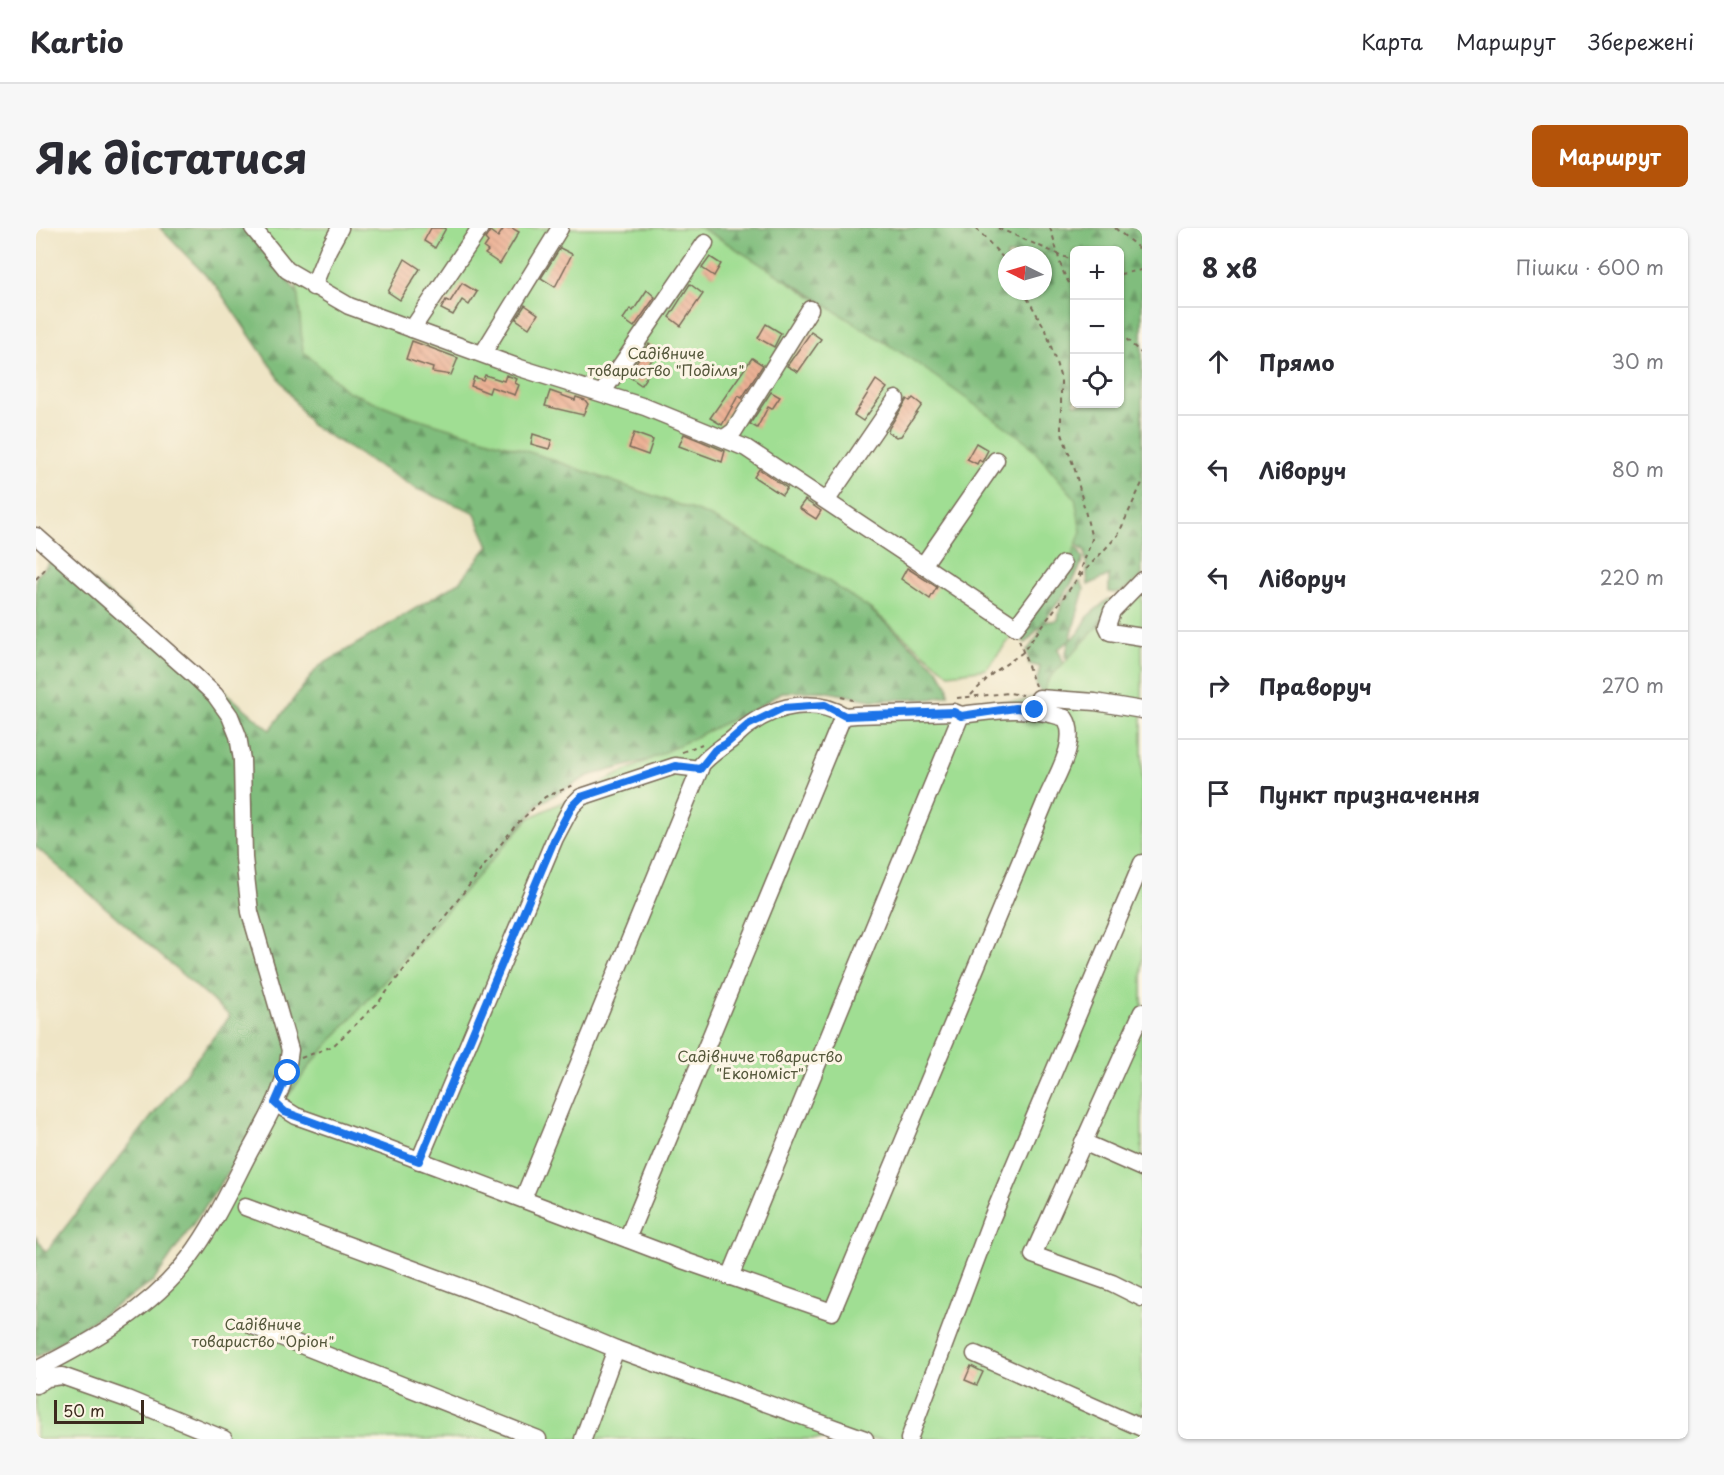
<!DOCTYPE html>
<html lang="uk">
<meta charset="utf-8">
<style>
body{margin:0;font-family:"Playpen Sans",sans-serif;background:#f7f7f7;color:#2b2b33}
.controls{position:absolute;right:18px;top:18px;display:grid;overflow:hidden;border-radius:9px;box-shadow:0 2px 4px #0004}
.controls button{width:54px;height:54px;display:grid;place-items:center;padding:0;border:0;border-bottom:2px solid #e1e1e2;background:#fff;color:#2b2b33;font:30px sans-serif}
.compass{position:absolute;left:962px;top:18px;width:54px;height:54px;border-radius:50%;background:#fff;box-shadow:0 2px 4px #0004;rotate:275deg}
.scale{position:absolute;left:18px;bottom:15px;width:90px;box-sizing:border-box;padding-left:6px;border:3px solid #3b2a1e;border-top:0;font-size:16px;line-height:21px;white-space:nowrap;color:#3b2a1e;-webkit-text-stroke:4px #fcf5e5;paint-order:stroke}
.stop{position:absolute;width:18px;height:18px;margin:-14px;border:4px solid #1a73e8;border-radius:50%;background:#fff}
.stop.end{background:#1a73e8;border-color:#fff;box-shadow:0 2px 6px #0008}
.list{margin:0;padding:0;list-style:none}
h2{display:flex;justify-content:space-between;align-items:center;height:78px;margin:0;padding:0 24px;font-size:26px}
h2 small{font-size:20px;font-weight:400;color:#7c7c81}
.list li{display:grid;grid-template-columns:39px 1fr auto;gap:18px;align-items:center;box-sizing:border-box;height:108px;padding:0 24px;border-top:2px solid #e1e1e2}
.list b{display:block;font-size:22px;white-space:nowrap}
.list em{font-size:20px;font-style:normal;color:#7c7c81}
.icon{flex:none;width:33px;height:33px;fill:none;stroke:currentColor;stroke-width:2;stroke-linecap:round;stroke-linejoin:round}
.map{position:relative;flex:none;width:1106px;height:1211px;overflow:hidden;border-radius:9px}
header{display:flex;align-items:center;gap:36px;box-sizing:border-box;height:84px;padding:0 30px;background:#fff;border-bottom:2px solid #e1e1e2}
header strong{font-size:28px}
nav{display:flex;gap:33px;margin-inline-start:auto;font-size:21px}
.intro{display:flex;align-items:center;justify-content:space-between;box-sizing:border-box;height:144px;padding:0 36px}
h1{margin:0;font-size:42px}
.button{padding:15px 27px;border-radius:9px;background:#b45309;color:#fff;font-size:21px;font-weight:700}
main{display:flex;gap:36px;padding:0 36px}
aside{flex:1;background:#fff;border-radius:9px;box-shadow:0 2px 4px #0004}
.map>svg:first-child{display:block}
</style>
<header>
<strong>Kartio</strong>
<nav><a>Карта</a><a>Маршрут</a><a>Збережені</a></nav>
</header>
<div class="intro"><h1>Як дістатися</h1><a class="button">Маршрут</a></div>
<main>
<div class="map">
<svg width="1106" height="1211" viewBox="0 0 1106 1211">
<defs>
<pattern id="forest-firs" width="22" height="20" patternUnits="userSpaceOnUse" patternTransform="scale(1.5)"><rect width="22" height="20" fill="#80bd7d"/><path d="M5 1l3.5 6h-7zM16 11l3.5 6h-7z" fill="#6a9a66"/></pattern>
<pattern id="building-back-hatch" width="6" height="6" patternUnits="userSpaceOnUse" patternTransform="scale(1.5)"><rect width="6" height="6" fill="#edb296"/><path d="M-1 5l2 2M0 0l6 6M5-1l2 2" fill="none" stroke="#cc9981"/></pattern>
</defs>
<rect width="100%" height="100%" fill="#fcf5e5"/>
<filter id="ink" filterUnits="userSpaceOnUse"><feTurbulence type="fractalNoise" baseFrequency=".0167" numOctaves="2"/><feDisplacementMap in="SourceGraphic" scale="12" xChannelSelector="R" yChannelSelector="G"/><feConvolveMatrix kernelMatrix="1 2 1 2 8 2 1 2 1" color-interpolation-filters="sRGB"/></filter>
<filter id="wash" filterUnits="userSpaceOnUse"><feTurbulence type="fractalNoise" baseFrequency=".008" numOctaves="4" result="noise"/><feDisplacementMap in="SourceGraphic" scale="24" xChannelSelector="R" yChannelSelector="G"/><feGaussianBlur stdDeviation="1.35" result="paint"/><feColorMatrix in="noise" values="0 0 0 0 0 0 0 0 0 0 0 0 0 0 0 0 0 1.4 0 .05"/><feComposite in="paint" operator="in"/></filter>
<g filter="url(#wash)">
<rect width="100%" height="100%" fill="#efe5c6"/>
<g fill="url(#forest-firs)" stroke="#5e744e" stroke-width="1.5" fill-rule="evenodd">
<path d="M124 0H209L261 64 276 119 590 245 799 351 901 440 912 458V467L895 471 835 472 788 463 746 464 681 505 624 529 552 548 504 575 470 615 403 701 230 890 117 1054 0 1129V1009L10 1024 194 788 0 619V349L23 324 234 502 282 439 422 355 453 318 438 284 381 261 275 197 180 58Z"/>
<path d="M649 0H1103L1106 2V348C1096 356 1087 368 1073 364V347L1052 357 1049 324 1028 304 1007 262 1006 230 961 209 874 135 768 62 685 15ZM1038 22H1084V176H1038ZM971 27H1007V63H971Z"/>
<path d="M1039 317 1047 330C1040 355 1022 374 1007 394L1022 392 1025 376 1042 354H1045L1048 361 1034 412 1042 406 1053 387 1073 371 1077 373 1039 435 1029 429 1033 413 1022 421 1041 468 1004 463 1000 456 1004 439 993 436 991 423 1002 408 1007 395 990 415 982 410 969 409Z"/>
</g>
<g fill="#a0de93" stroke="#6e8458" stroke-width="1.5">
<path d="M213 0H665L686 12 872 129 991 214 1039 270 1045 303 1033 337 950 441 913 446 836 382 783 347 671 287 503 227 377 189 311 163 267 123 261 58Z"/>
<path d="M1106 351V1211H0V1141L118 1069 165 1010 222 910 275 836 493 590 713 483 986 473 1005 468 1013 451Z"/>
</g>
<g id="blocks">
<g fill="url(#building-back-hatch)">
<path d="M395 0H410L399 20 388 13Z"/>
<path d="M468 0H476L483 4 464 36 449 26 452 23 448 20 452 14 449 11 454 3 462 9Z"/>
<path d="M524 20 536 26 519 59 505 50Z"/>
<path d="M674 29 685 36 678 48 666 40Z"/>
<path d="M369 31 384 41 364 72 352 64Z"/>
<path d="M426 55 441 64 433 77 426 72 417 87 405 81 410 72 414 74Z"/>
<path d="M654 56 667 66 645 98 633 89Z"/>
<path d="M611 62 619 69 598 99 587 91 594 81 597 83Z"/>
<path d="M489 77 502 86 493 100 480 91Z"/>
<path d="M730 96 745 105 738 119 722 110Z"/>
<path d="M775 104 785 111 762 144 751 138Z"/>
<path d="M376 113 422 130 415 147 396 144 397 140 370 131Z"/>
<path d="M613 116 622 123 609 142 613 145 605 157 591 147Z"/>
<path d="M716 130 727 137 706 170 702 168 686 197 674 190Z"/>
<path d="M449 147 468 153 470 147 481 151 479 155 483 157 479 167 455 159 453 165 435 158 438 149 447 152Z"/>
<path d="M840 152 851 160 827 193 818 187Z"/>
<path d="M514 163 539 172 540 169 549 172 552 176 547 187 509 178Z"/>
<path d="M735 164 744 169 736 181 732 179 721 200 714 196Z"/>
<path d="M877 170 886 177 865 208 860 209 852 204 853 200 871 171 874 173Z"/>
<path d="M598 205 617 212 612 227 593 220Z"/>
<path d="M497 206 516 212 513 221 495 216Z"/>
<path d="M648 206 689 223 686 234 643 218Z"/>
<path d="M940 215 952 222 946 234 943 232 941 236 931 231Z"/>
<path d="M723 241 751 260 746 267 718 249Z"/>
<path d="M769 272 785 283 780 291 763 280Z"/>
<path d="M871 340 901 359 894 371 865 351Z"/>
<path d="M935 1138 947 1144 941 1157 929 1152Z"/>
</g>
</g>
</g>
<g filter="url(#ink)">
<use href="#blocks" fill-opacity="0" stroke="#7a6b59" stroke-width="1.5"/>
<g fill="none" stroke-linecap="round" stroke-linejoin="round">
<defs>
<g id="minor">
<path d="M217 0 251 42 313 78 484 140 609 179 710 220 980 399 1027 336"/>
<path d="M277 59 292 22 304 0"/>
<path d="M376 101 444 0"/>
<path d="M447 125 524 0"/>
<path d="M566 165 669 15"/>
<path d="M688 210 698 203 774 81"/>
<path d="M791 272 860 171"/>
<path d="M0 308 160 449 179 467 194 488 202 508 206 532 208 630 214 684 254 822C250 860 232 890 214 923 195 959 178 997 153 1030 116 1080 55 1114 0 1142"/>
<path d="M888 336 960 232"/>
<path d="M1106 352 1076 383 1071 398 1074 404 1106 409"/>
<path d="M1003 470 1059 474 1106 482"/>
<path d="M1106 784 997 1027 1076 1055 1106 1070"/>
<path d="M239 875 260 888 351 920 649 1033 796 1084 1010 572C1019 550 1044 512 1029 490 990 478 965 482 925 487L918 484 820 487 809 488 805 493 591 1011"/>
<path d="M1047 914 1106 940"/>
<path d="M383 933 519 610 536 578 545 569 639 538 664 541"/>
<path d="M487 971 666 536C674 527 682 522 691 515 699 510 705 502 713 497 741 477 779 469 809 488"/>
<path d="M209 979 480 1079 580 1121 829 1211"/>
<path d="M694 1049 925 487"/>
<path d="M217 1098 502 1211"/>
<path d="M939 1126 1106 1200"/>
<path d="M0 1157 11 1150 26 1148 91 1171 188 1211"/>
<path d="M547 1211 580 1121"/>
<path d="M873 1211 955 992 1106 635"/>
</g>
</defs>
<use href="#minor" stroke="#7a6b59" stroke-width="19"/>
<g stroke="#7a6b59" stroke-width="2" stroke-dasharray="4.5 4.5" stroke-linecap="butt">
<path d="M940 0 971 34"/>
<path d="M962 0 1038 33"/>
<path d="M1014 0C1022 20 1023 46 1038 61"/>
<path d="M1079 0 1106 23"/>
<path d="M1084 46 1106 42"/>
<path d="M1084 105 1106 126"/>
<path d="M1044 348 1082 307 1106 255"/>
<path d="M0 351 12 338"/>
<path d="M983 412 999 458"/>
<path d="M935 467 957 445 986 425 1042 350 1056 311 1039 242 1025 203V151L1010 102 987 63"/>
<path d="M805 469 817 472"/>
<path d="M921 470 973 465 987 467"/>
<path d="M646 524 666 516"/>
<path d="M265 830 297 818 342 775 479 598 509 569 538 557"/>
</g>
<use href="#minor" stroke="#fff" stroke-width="16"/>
</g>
</g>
<g fill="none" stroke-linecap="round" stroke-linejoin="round" filter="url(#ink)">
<path stroke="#1a73e8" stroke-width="8" d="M252 845 239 875 249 884 383 933 519 610 536 578 545 569 639 538 664 541 679 522 690 516 712 497 747 480 789 477 809 488 918 484 925 488 979 480 999 482"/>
</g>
<g text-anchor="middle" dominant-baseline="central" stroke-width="6" stroke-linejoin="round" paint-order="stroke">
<g font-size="15" fill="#54573b" stroke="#fcf5e5">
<text x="630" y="124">Садівниче<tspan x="630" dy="17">товариство "Поділля"</tspan></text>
<text x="724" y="827">Садівниче товариство<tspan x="724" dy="17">"Економіст"</tspan></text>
<text x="227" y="1095">Садівниче<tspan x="227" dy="17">товариство "Оріон"</tspan></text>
</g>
</g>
</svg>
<div class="controls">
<button>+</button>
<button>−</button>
<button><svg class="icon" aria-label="locate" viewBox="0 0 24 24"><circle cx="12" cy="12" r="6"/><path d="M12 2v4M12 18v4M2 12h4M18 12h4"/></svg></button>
</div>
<svg class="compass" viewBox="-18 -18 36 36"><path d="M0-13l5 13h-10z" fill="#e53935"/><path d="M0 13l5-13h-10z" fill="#7c7c81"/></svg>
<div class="scale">50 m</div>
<div class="stop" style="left:252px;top:845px"></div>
<div class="stop end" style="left:999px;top:482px"></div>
</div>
<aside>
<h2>8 хв<small>Пішки · 600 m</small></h2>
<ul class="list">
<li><svg class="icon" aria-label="ahead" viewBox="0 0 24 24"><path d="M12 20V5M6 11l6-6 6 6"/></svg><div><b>Прямо</b></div><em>30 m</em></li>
<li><svg class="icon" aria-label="left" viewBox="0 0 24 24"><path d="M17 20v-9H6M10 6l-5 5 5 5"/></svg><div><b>Ліворуч</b></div><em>80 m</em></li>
<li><svg class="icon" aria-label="left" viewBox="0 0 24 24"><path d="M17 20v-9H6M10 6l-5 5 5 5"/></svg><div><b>Ліворуч</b></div><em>220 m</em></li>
<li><svg class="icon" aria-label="right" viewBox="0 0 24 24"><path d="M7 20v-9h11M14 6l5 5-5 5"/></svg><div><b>Праворуч</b></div><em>270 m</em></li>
<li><svg class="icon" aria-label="arrive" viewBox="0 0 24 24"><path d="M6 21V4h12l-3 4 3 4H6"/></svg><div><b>Пункт призначення</b></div></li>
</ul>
</aside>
</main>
